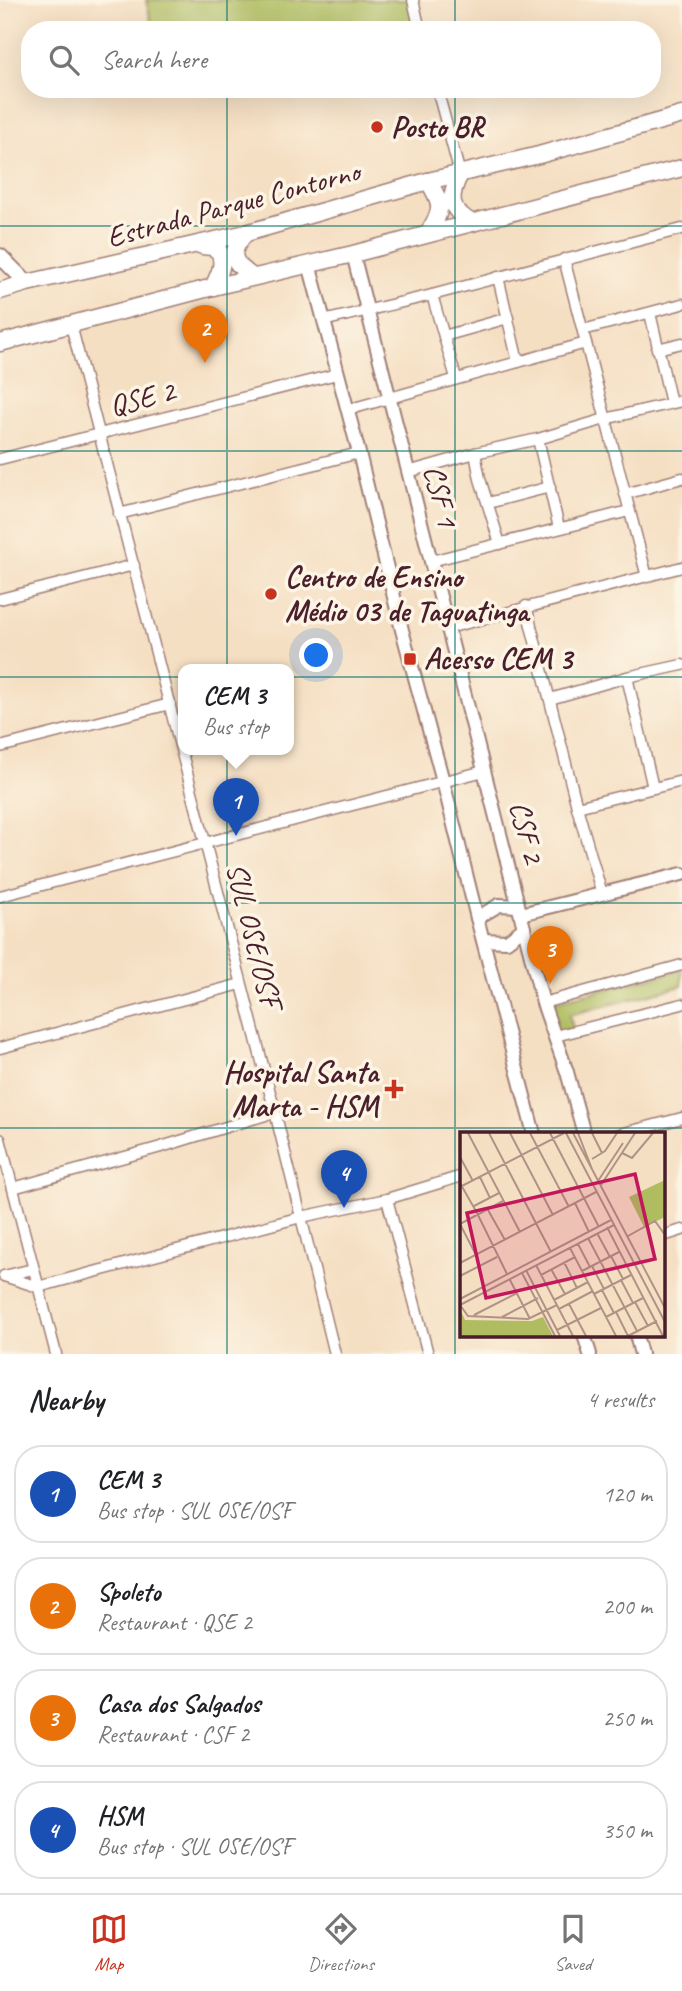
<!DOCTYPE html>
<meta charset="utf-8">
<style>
body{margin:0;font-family:Caveat,sans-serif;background:#f2f2f2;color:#202124}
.you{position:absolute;left:317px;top:656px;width:24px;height:24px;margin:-18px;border:5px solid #fff;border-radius:50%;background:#1a73e8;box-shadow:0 0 0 10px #1a73e833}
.badge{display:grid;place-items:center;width:46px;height:46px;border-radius:50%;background:#c8321e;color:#fff;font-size:23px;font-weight:700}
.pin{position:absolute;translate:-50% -58px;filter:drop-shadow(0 2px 4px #0008)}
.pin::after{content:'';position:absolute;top:37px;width:24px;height:21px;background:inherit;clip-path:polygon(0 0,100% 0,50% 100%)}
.popup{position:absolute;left:178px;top:664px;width:116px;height:91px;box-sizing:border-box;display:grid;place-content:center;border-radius:14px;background:#fff;filter:drop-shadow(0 2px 5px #0005);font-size:23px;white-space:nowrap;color:#757577}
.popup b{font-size:26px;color:#202124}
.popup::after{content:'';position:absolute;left:50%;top:100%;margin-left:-14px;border:14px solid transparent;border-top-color:#fff}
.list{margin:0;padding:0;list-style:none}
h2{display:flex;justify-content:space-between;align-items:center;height:91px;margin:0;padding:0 28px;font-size:30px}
h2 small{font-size:23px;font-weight:400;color:#757577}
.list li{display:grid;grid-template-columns:46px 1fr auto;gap:21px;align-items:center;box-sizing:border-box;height:98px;margin:0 14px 14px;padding:0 14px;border:2px solid #e0e0e0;border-radius:28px}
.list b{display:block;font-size:26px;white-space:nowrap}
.list p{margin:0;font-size:23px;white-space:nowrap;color:#757577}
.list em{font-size:23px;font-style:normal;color:#757577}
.icon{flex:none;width:38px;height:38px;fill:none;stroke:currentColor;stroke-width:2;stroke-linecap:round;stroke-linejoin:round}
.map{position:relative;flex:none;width:682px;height:1354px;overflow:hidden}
.search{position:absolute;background:#fff;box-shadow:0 7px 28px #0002;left:21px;right:21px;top:21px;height:77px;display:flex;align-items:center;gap:18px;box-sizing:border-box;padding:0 24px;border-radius:28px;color:#757577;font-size:26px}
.sheet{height:539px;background:#fff}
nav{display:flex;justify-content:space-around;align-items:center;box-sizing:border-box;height:98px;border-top:2px solid #e0e0e0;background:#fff;font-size:19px;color:#757577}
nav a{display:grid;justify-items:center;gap:4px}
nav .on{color:#c8321e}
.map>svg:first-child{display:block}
</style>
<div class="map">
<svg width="682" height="1354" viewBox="0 0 682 1354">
<rect width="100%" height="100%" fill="#fcf5e5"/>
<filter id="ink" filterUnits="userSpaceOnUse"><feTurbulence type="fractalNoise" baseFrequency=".0143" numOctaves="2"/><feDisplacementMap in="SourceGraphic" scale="14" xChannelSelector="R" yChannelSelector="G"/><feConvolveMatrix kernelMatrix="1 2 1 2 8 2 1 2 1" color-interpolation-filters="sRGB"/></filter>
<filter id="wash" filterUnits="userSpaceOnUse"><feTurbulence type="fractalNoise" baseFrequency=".00686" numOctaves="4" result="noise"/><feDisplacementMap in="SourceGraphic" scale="28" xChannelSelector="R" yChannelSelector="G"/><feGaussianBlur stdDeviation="1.57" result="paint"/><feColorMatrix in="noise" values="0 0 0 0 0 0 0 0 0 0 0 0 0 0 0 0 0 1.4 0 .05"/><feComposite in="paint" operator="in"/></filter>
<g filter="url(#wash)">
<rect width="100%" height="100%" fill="#f5dfc3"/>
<g fill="#afbd60" stroke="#7c6e46" stroke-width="2">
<path d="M146 0H411L418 30H153Z"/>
<path d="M682 970V986L569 1015 574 1031 555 1036 544 1004Z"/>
</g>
</g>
<g filter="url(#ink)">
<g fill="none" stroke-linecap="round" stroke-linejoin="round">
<defs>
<g id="minor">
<path d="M413 0 420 30"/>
<path d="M437 89 460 174"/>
<path d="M564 259 647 577"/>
<path d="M498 277 518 362"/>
<path d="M432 295 456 378"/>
<path d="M650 313 671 403"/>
<path d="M323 321 432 295 682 229"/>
<path d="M71 325 275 1112 335 1354"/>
<path d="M583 330 682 304"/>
<path d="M444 336 508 318"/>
<path d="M657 349 682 343"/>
<path d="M347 410 586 343"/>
<path d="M538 439 559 528"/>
<path d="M475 453 480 479 500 544"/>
<path d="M0 459 337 374"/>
<path d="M408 472 475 453 538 439 605 419 682 401"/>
<path d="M625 494 682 478"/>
<path d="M488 503 550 487"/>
<path d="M119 514 359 453"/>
<path d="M431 561 629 511"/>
<path d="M0 599 134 565"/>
<path d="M526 606 577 807 602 894"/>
<path d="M448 628 682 567"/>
<path d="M627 677 653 788"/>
<path d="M550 699 627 677 682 665"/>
<path d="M0 747 170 704"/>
<path d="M577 807 682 781"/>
<path d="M0 896 484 771"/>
<path d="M543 1003 682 965"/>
<path d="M555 1036 682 1004"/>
<path d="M0 1048 241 984"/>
<path d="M620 1134 682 1118"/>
<path d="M0 1139 56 1354"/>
<path d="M13 1188 161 1147 275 1112"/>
<path d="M387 1199 428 1354"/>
<path d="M663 1236 682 1230"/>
<path d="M4 1276 38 1287 301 1217 387 1199 462 1176"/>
<path d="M4 1276 33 1269"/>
</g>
<g id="tertiary">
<path d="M353 254 543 1003 567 1072 584 1134"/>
<path d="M309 264 359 453 402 630 443 781 477 918 534 1134"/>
<path d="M521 914 682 874"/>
<path d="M477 918 499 905 518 906"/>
<path d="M483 940 507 941 524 928"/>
<path d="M584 1335 590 1354"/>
<path d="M636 1335 641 1354"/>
</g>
<path id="secondary" d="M0 256 27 283"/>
<g id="trunk">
<path d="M460 174C448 198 449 209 472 223"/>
<path d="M246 233C228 253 231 262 253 277"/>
<path d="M427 234C443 211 443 204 428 181"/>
<path d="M202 246 212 247 219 251C225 265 219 274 213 287"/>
<path d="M0 291 27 283 246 233 428 181 539 155 682 115"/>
<path d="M0 343 213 287 353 254 682 168"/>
</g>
</defs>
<use href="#minor" stroke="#a07f77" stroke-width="13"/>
<use href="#tertiary" stroke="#a07f77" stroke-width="16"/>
<use href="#secondary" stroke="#a07f77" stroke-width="18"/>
<use href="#trunk" stroke="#a07f77" stroke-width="19"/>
<use href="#minor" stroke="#fff" stroke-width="10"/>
<use href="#tertiary" stroke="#fff" stroke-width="12"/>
<use href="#secondary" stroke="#fff" stroke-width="14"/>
<use href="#trunk" stroke="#fff" stroke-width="16"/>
</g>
</g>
<path fill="none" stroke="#0f766e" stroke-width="2" stroke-opacity="0.55" d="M227 0V30M455 0V30M227 89V1354M455 89V1354M0 226H682M0 451H682M0 677H682M0 903H682M0 1128H682"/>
<g fill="#c8321e" stroke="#fcf5e5" stroke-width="2.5">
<circle cx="377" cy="127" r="7"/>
<circle cx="271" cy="594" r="7"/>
<rect x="403" y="652" width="14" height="14" rx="3.5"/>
<path d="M390.5 1078.5h7v7h7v7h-7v7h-7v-7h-7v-7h7z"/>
</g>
<g text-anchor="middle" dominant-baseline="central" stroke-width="7" stroke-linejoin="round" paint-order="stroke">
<g font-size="30" font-weight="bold" fill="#4a1f2b" stroke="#fcf5e5" text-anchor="start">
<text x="391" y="127">Posto BR</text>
<text x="285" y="577">Centro de Ensino<tspan x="285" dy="34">Médio 03 de Taguatinga</tspan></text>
<text x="424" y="659">Acesso CEM 3</text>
<text x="378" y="1072" text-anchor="end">Hospital Santa<tspan x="378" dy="34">Marta - HSM</tspan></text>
</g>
<g font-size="30" fill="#4a1f2b" stroke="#fcf5e5">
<text transform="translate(233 204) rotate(-15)">Estrada Parque Contorno</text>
<text transform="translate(142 398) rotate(-14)">QSE 2</text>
<text transform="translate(441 496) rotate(76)">CSF 1</text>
<text transform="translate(527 832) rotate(76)">CSF 2</text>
<text transform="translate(254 935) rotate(76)">SUL OSE/OSF</text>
</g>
</g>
<g transform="translate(460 1132)">
<rect width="205" height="205" fill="#f5dfc3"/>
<path d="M205 48V85L184 95 169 65ZM0 177 5 188 72 189 83 185 93 204H0Z" fill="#afbd60"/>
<path fill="none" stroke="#b19286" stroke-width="2" d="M8 1 60 100M29 1 91 120M50 1 93 83M70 1 109 75M90 1 139 95M106 1 205 190M113 1 205 176M118 1 132 37M132 1 142 21M162 21 172 26 193 1M0 25 13 49M132 27 145 19 157 1M20 45 30 66M138 49 163 11M0 51 17 81M141 53 175 1M0 55 104 1M115 71 129 100M14 74 39 61M28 78 45 108M16 79 47 142M0 92 43 69M0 92 16 123M147 95 203 204M137 101 150 125M168 104 195 89 205 103M128 106 177 199M118 112 130 135M110 116 156 204M151 124 163 147M104 130 117 156M0 131 136 60M76 133 113 204M132 134 144 157M91 137 105 162M66 138 100 204M122 139 159 120M62 141 95 204M81 143 115 125M0 144 37 125M50 148 70 187M161 148 173 171M142 158 154 181M134 162 171 143M0 167 151 88M94 168 128 150M175 170 188 194M109 172 126 204M0 173 154 93M0 173 8 184 68 187 97 173M99 177 133 159M156 180 168 204M14 183 57 161M42 185 78 166M146 185 183 166M97 198 141 176M168 204 197 189"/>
<path fill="#c2185b" fill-opacity="0.15" stroke="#c2185b" stroke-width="3.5" d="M175 42 195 127 26 166 7 81Z"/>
<rect width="205" height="205" fill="none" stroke="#4a1f2b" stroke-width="3.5"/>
</g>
</svg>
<div class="you"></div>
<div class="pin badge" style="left:236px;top:836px;background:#1a4fb4">1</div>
<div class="popup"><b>CEM 3</b>Bus stop</div>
<div class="pin badge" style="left:205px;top:363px;background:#e8710a">2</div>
<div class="pin badge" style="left:550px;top:984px;background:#e8710a">3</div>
<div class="pin badge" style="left:344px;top:1208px;background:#1a4fb4">4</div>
<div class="search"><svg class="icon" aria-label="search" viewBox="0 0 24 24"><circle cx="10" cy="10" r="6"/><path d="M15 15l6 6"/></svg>Search here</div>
</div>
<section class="sheet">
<h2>Nearby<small>4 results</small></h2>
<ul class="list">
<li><span class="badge" style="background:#1a4fb4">1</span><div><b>CEM 3</b><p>Bus stop · SUL OSE/OSF</p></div><em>120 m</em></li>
<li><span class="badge" style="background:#e8710a">2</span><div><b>Spoleto</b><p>Restaurant · QSE 2</p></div><em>200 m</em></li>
<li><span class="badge" style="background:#e8710a">3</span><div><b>Casa dos Salgados</b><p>Restaurant · CSF 2</p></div><em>250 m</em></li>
<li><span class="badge" style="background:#1a4fb4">4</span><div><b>HSM</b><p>Bus stop · SUL OSE/OSF</p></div><em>350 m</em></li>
</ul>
</section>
<nav>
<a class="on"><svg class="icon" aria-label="map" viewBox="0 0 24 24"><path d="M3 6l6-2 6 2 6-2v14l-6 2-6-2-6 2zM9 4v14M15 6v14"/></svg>Map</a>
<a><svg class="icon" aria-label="directions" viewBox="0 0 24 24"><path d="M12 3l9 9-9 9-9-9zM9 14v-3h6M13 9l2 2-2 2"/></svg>Directions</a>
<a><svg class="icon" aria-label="saved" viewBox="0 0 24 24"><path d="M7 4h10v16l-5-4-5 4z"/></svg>Saved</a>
</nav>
